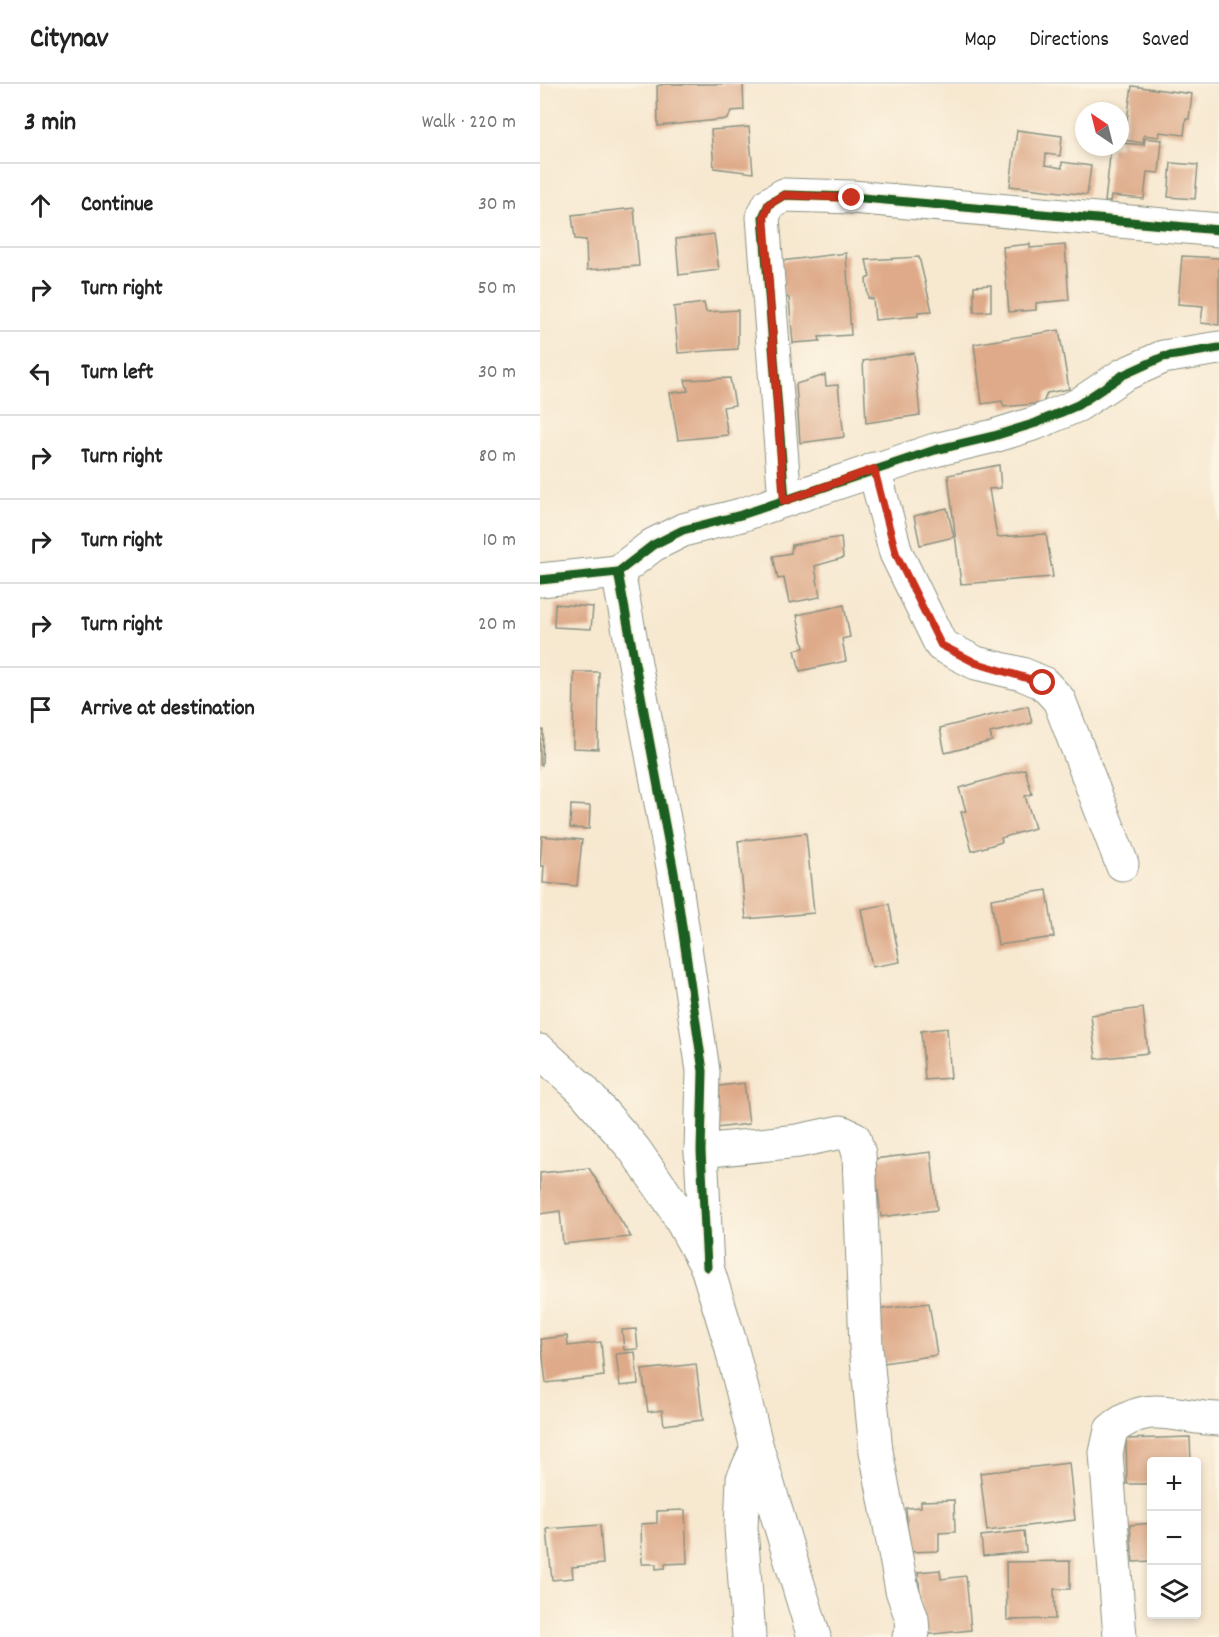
<!DOCTYPE html>
<meta charset="utf-8">
<style>
body{margin:0;font-family:Dekko,sans-serif;background:#f2f2f2;color:#222}
.controls{position:absolute;right:18px;bottom:18px;display:grid;overflow:hidden;border-radius:6px;box-shadow:0 3px 9px #0003}
.controls button{width:54px;height:54px;display:grid;place-items:center;padding:0;border:0;border-bottom:2px solid #e0e0e0;background:#fff;color:#222;font:30px sans-serif}
.compass{position:absolute;left:535px;top:18px;width:54px;height:54px;border-radius:50%;background:#fff;box-shadow:0 3px 9px #0003;rotate:325deg}
.stop{position:absolute;width:18px;height:18px;margin:-14px;border:4px solid #c8321e;border-radius:50%;background:#fff}
.stop.end{background:#c8321e;border-color:#fff;box-shadow:0 2px 6px #0008}
.list{margin:0;padding:0;list-style:none}
h2{display:flex;justify-content:space-between;align-items:center;height:78px;margin:0;padding:0 24px;font-size:26px}
h2 small{font-size:20px;font-weight:400;color:#767676}
.list li{display:grid;grid-template-columns:39px 1fr auto;gap:18px;align-items:center;box-sizing:border-box;height:84px;padding:0 24px;border-top:2px solid #e0e0e0}
.list b{display:block;font-size:22px;white-space:nowrap}
.list em{font-size:20px;font-style:normal;color:#767676}
.icon{flex:none;width:33px;height:33px;fill:none;stroke:currentColor;stroke-width:2;stroke-linecap:round;stroke-linejoin:round}
.map{position:relative;flex:none;width:679px;height:1553px;overflow:hidden}
header{display:flex;align-items:center;gap:36px;box-sizing:border-box;height:84px;padding:0 30px;background:#fff;border-bottom:2px solid #e0e0e0}
header strong{font-size:28px}
nav{display:flex;gap:33px;margin-inline-start:auto;font-size:21px}
main{display:flex}
aside{flex:1;background:#fff}
.map>svg:first-child{display:block}
</style>
<header>
<strong>Citynav</strong>
<nav><a>Map</a><a>Directions</a><a>Saved</a></nav>
</header>
<main>
<aside>
<h2>3 min<small>Walk · 220 m</small></h2>
<ul class="list">
<li><svg class="icon" aria-label="ahead" viewBox="0 0 24 24"><path d="M12 20V5M6 11l6-6 6 6"/></svg><div><b>Continue</b></div><em>30 m</em></li>
<li><svg class="icon" aria-label="right" viewBox="0 0 24 24"><path d="M7 20v-9h11M14 6l5 5-5 5"/></svg><div><b>Turn right</b></div><em>50 m</em></li>
<li><svg class="icon" aria-label="left" viewBox="0 0 24 24"><path d="M17 20v-9H6M10 6l-5 5 5 5"/></svg><div><b>Turn left</b></div><em>30 m</em></li>
<li><svg class="icon" aria-label="right" viewBox="0 0 24 24"><path d="M7 20v-9h11M14 6l5 5-5 5"/></svg><div><b>Turn right</b></div><em>80 m</em></li>
<li><svg class="icon" aria-label="right" viewBox="0 0 24 24"><path d="M7 20v-9h11M14 6l5 5-5 5"/></svg><div><b>Turn right</b></div><em>10 m</em></li>
<li><svg class="icon" aria-label="right" viewBox="0 0 24 24"><path d="M7 20v-9h11M14 6l5 5-5 5"/></svg><div><b>Turn right</b></div><em>20 m</em></li>
<li><svg class="icon" aria-label="arrive" viewBox="0 0 24 24"><path d="M6 21V4h12l-3 4 3 4H6"/></svg><div><b>Arrive at destination</b></div></li>
</ul>
</aside>
<div class="map">
<svg width="679" height="1553" viewBox="0 0 679 1553">
<rect width="100%" height="100%" fill="#fcf5e5"/>
<filter id="ink" filterUnits="userSpaceOnUse"><feTurbulence type="fractalNoise" baseFrequency=".0167" numOctaves="2"/><feDisplacementMap in="SourceGraphic" scale="12" xChannelSelector="R" yChannelSelector="G"/><feConvolveMatrix kernelMatrix="1 2 1 2 8 2 1 2 1" color-interpolation-filters="sRGB"/></filter>
<filter id="wash" filterUnits="userSpaceOnUse"><feTurbulence type="fractalNoise" baseFrequency=".008" numOctaves="4" result="noise"/><feDisplacementMap in="SourceGraphic" scale="24" xChannelSelector="R" yChannelSelector="G"/><feGaussianBlur stdDeviation="1.35" result="paint"/><feColorMatrix in="noise" values="0 0 0 0 0 0 0 0 0 0 0 0 0 0 0 0 0 1.4 0 .05"/><feComposite in="paint" operator="in"/></filter>
<g filter="url(#wash)">
<rect width="100%" height="100%" fill="#f7e8d0"/>
<g id="blocks">
<g fill="#deaa89">
<path d="M124 0H203L204 26 191 27 188 35 118 42 117 2Z"/>
<path d="M592 2 652 10 649 35H646L644 51 620 48 619 53 604 51 603 59 584 56Z"/>
<path d="M209 43 213 89 174 84 171 46Z"/>
<path d="M477 46 522 52 520 72 506 70 505 81 522 84V78L551 82 547 111 470 102Z"/>
<path d="M580 53H584L583 59 604 61 605 54 622 56 619 89 607 88 604 115 571 112 570 118H565L571 63H580Z"/>
<path d="M631 79 658 81 655 115 628 113Z"/>
<path d="M94 124 99 182 47 186 46 156 35 155 32 131Z"/>
<path d="M174 150 179 186 139 191 136 155Z"/>
<path d="M490 160V164L525 161 529 216 496 219V226L469 228 463 163Z"/>
<path d="M306 169 311 251 279 253 280 257 253 259 249 214 243 212 241 177Z"/>
<path d="M642 172 679 174V241L661 239 663 222 638 220Z"/>
<path d="M379 173 392 227 378 228V232L335 236 333 215 328 214 326 195 330 193 326 176Z"/>
<path d="M451 201V227L434 228V202Z"/>
<path d="M164 219 166 228 198 226V265L138 269 134 223Z"/>
<path d="M519 246 529 305 507 309 503 319 464 323 462 317 442 320 434 260Z"/>
<path d="M374 269 380 331 326 339 323 277Z"/>
<path d="M285 291 286 302 298 301 304 353 260 359 256 300Z"/>
<path d="M190 294 195 321 183 323 188 351 138 356 130 309 148 307 145 296Z"/>
<path d="M459 381 461 404 449 405 457 453 506 450 513 493 421 500 408 391Z"/>
<path d="M407 424 414 453 380 461 374 432Z"/>
<path d="M301 453 303 474 275 482 280 513 249 519 244 494 238 495 233 472 251 469 252 461Z"/>
<path d="M15 520 53 523 51 545 14 543Z"/>
<path d="M304 521 310 553 302 555 306 577 260 587 255 566 264 564 257 531Z"/>
<path d="M34 588H59L58 665 33 664Z"/>
<path d="M488 622 492 639 450 649 452 657 405 669 400 644Z"/>
<path d="M0 646H3L2 681H0Z"/>
<path d="M485 685 492 710 485 712 495 744 461 754 462 758 432 767 421 728 426 727 419 704Z"/>
<path d="M31 721 50 722 49 745 30 744Z"/>
<path d="M266 749 274 829 206 835 198 757Z"/>
<path d="M2 752 42 756 37 802 3 799 4 782H0Z"/>
<path d="M507 806 514 853 458 861 451 815Z"/>
<path d="M349 820 360 878 332 883 321 825Z"/>
<path d="M603 924 608 969 556 975 551 931Z"/>
<path d="M407 944 411 994 385 996 381 947Z"/>
<path d="M204 999 209 1040 176 1044 171 1003Z"/>
<path d="M391 1068 397 1126 341 1133 334 1075Z"/>
<path d="M49 1084 91 1153 23 1160 20 1127 0 1130V1089Z"/>
<path d="M389 1219 397 1271 344 1279 336 1226Z"/>
<path d="M96 1245 98 1265 84 1266 82 1246Z"/>
<path d="M27 1252 28 1262 61 1258 64 1292 6 1299 1 1255Z"/>
<path d="M95 1268 98 1300 80 1302 76 1270Z"/>
<path d="M156 1280 163 1336 124 1341 122 1326 108 1328 102 1286Z"/>
<path d="M650 1353 651 1378H612V1400H587L586 1355Z"/>
<path d="M529 1379 535 1436 447 1447 440 1389Z"/>
<path d="M414 1416 415 1448 399 1449V1467L369 1468 366 1424 381 1423V1417Z"/>
<path d="M145 1426 147 1479 125 1480V1484L116 1485V1480H102L101 1440 117 1439V1427Z"/>
<path d="M612 1439V1477L593 1478 590 1441Z"/>
<path d="M60 1441 63 1480 32 1483 33 1494 12 1496 7 1445Z"/>
<path d="M484 1447 486 1468 443 1472 441 1452Z"/>
<path d="M530 1477V1505H514L515 1535 467 1536 466 1478Z"/>
<path d="M400 1486 401 1495 426 1492 431 1546 384 1551 378 1488Z"/>
</g>
</g>
</g>
<g filter="url(#ink)">
<use href="#blocks" fill-opacity="0" stroke="#8b9282" stroke-width="1.5"/>
<g fill="none" stroke-linecap="round" stroke-linejoin="round">
<defs>
<g id="minor">
<path d="M334 385 356 469 401 561 436 579 482 590 503 599 519 616 582 780"/>
<path d="M245 416 223 133 229 120 244 111 312 113 679 146"/>
<path d="M78 488 135 794 163 987 161 1067 167 1183"/>
<path d="M0 496 78 488 113 461 143 446 201 431 395 366 454 352 496 339 538 321 583 291 623 273 679 264"/>
<path d="M161 1067 258 1057 301 1048 314 1054 319 1070 326 1263 336 1367 362 1506 372 1535 373 1548 369 1553"/>
<path d="M209 1553 201 1444 203 1395 217 1364"/>
<path d="M580 1553 566 1369 571 1346C610 1314 634 1334 679 1335"/>
</g>
<path id="major" d="M0 967 42 1005 94 1065 133 1121 167 1183 190 1258 217 1364 274 1553"/>
</defs>
<use href="#minor" stroke="#8b9282" stroke-width="35"/>
<use href="#major" stroke="#8b9282" stroke-width="35"/>
<use href="#minor" stroke="#fff" stroke-width="33"/>
<use href="#major" stroke="#fff" stroke-width="33"/>
<defs>
<g id="cycleway">
<path d="M245 416 223 133 229 120 244 111 312 113 679 146"/>
<path d="M78 488 135 794 163 987 161 1067 167 1183"/>
<path d="M0 496 78 488 113 461 143 446 201 431 395 366 454 352 496 339 538 321 583 291 623 273 679 264"/>
</g>
</defs>
<use href="#cycleway" stroke="#fcf5e5" stroke-width="13"/>
<use href="#cycleway" stroke="#1b5e20" stroke-width="9"/>
</g>
</g>
<g fill="none" stroke-linecap="round" stroke-linejoin="round" filter="url(#ink)">
<path stroke="#c8321e" stroke-width="8" d="M312 114 244 111 229 120 224 133 244 417 334 385 356 470 401 561 436 579 503 599"/>
</g>
</svg>
<div class="controls">
<button>+</button>
<button>−</button>
<button><svg class="icon" aria-label="layers" viewBox="0 0 24 24"><path d="M12 4l9 5-9 5-9-5zM3 14l9 5 9-5"/></svg></button>
</div>
<svg class="compass" viewBox="-18 -18 36 36"><path d="M0-13l5 13h-10z" fill="#e53935"/><path d="M0 13l5-13h-10z" fill="#767676"/></svg>
<div class="stop" style="left:503px;top:599px"></div>
<div class="stop end" style="left:312px;top:114px"></div>
</div>
</main>
